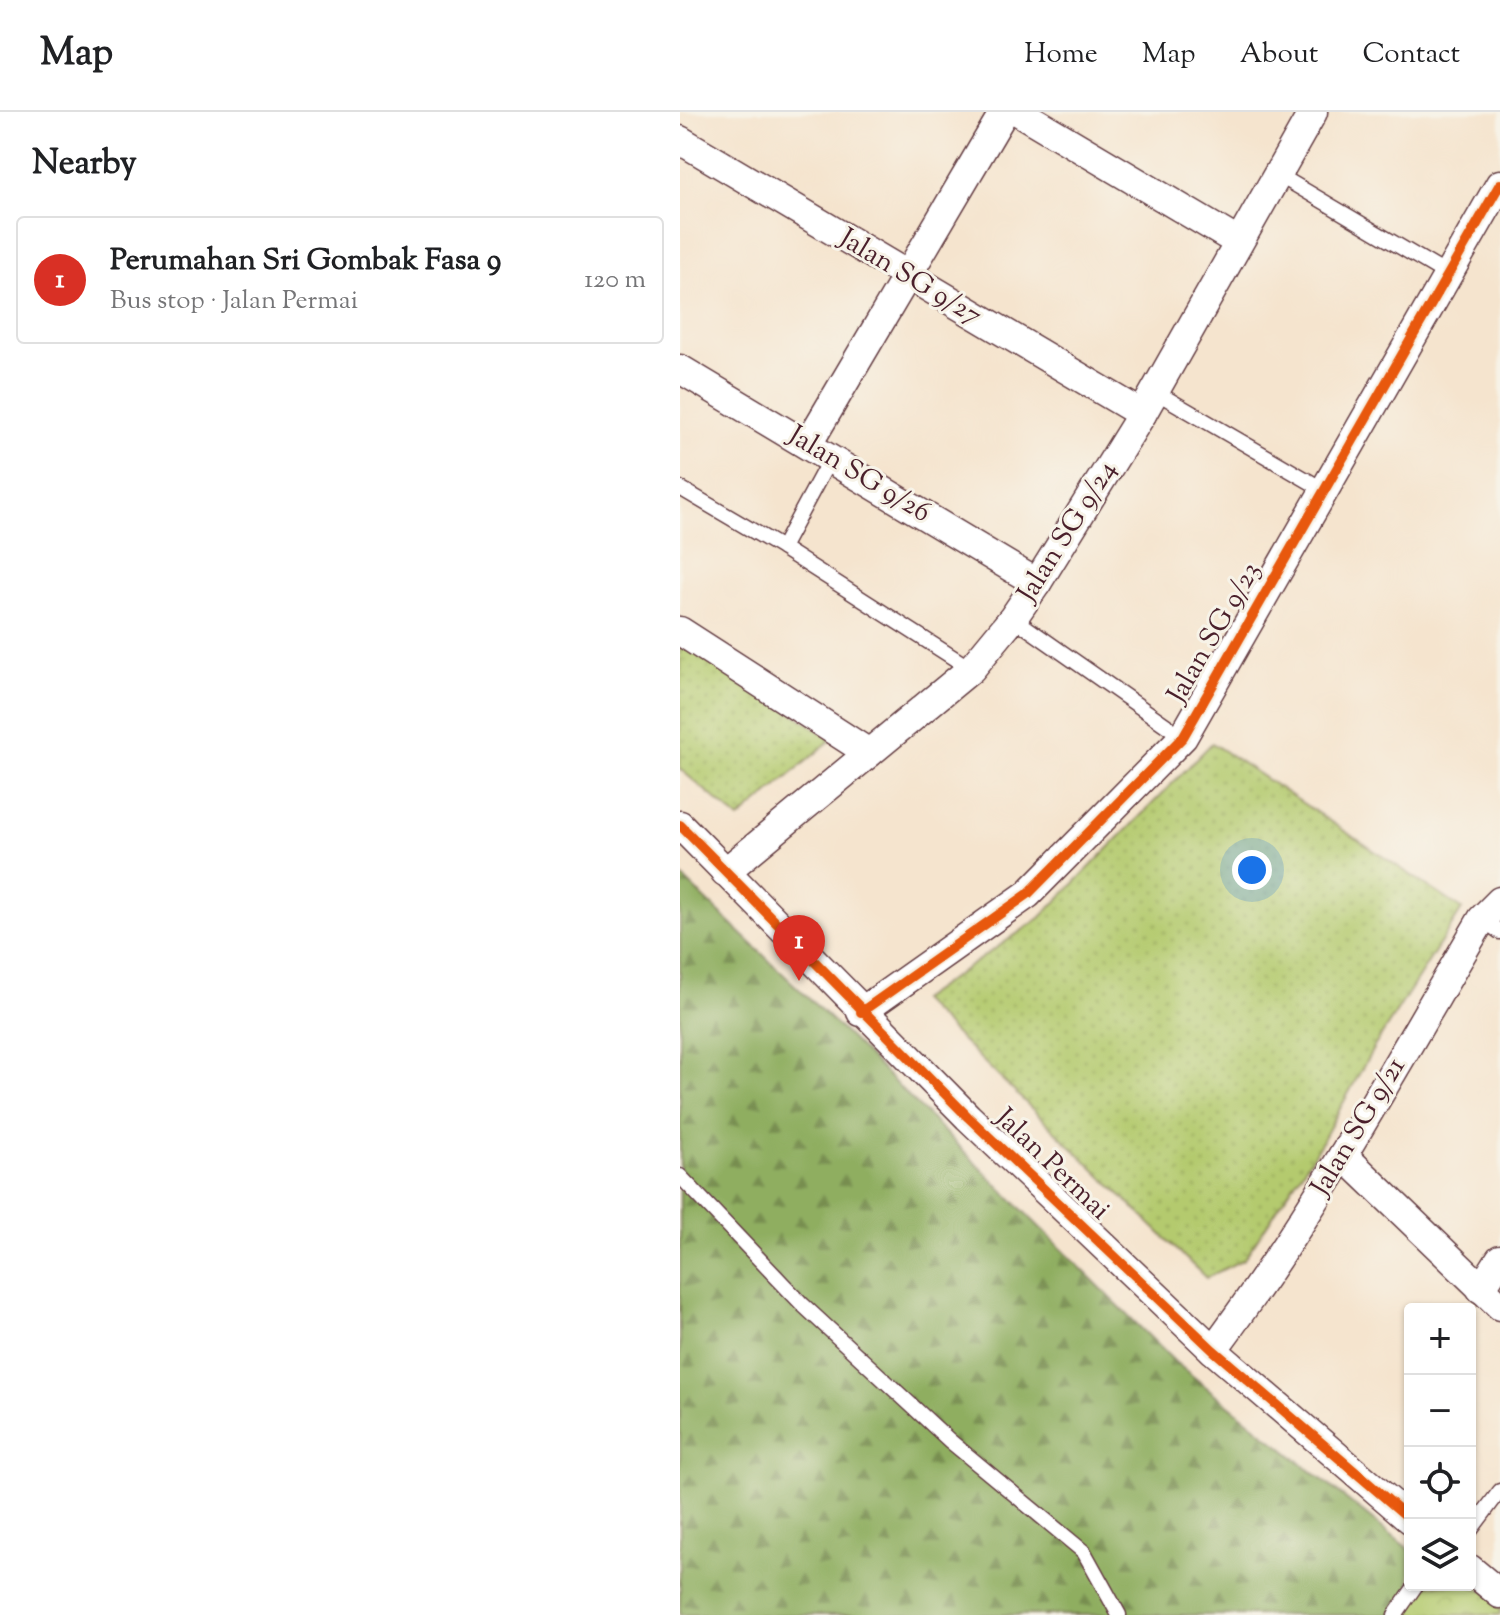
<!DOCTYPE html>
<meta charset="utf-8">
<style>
body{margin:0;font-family:"Sorts Mill Goudy",serif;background:#f6f6f6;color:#202124}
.controls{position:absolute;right:24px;bottom:24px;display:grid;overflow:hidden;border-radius:8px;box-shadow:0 2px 6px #0004}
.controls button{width:72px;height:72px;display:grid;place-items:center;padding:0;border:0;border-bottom:2px solid #e0e0e0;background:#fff;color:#202124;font:40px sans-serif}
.you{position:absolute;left:572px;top:758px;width:28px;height:28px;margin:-20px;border:6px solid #fff;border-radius:50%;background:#1a73e8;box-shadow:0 0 0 12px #1a73e833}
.badge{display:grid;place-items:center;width:52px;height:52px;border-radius:50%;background:#d93025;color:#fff;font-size:26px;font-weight:700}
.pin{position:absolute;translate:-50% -66px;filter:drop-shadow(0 2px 4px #0008)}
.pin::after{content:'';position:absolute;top:42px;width:28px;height:24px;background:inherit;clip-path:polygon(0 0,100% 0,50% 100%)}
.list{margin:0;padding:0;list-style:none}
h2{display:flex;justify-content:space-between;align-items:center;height:104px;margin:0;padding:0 32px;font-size:34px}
h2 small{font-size:26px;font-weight:400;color:#757577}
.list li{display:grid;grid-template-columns:52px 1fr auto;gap:24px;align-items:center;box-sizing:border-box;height:128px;margin:0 16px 16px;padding:0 16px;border:2px solid #e0e0e0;border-radius:8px}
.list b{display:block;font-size:30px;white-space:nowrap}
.list p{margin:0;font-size:26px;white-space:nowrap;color:#757577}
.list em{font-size:26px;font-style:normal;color:#757577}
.icon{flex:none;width:44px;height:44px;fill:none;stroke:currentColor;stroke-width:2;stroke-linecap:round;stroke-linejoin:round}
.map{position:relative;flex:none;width:820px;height:1503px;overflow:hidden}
header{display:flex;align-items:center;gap:48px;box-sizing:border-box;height:112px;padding:0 40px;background:#fff;border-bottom:2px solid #e0e0e0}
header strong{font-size:38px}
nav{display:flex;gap:44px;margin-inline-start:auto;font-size:28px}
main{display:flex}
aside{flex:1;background:#fff}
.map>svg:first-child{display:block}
</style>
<header>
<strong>Map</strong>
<nav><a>Home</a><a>Map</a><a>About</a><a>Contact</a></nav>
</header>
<main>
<aside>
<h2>Nearby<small></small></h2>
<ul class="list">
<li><span class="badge">1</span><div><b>Perumahan Sri Gombak Fasa 9</b><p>Bus stop · Jalan Permai</p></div><em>120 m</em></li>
</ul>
</aside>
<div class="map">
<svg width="820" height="1503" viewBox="0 0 820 1503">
<defs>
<pattern id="grass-dots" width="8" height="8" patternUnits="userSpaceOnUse" patternTransform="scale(2)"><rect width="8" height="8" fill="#b4ca6e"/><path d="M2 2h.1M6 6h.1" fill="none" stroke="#9cad5f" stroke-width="1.8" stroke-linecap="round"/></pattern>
<pattern id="forest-firs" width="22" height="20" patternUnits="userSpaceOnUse" patternTransform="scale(2)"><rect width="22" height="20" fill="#8fae61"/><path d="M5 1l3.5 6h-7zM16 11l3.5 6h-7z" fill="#778d50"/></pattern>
<pattern id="park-crowns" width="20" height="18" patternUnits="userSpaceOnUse" patternTransform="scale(2)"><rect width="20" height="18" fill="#b4ca6e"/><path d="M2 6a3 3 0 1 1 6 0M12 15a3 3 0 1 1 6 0" fill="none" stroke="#9cad5f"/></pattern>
</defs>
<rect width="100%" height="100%" fill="#f7f3e8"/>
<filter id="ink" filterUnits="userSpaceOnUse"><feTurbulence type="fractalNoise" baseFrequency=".0125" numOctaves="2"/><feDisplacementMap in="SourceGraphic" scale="16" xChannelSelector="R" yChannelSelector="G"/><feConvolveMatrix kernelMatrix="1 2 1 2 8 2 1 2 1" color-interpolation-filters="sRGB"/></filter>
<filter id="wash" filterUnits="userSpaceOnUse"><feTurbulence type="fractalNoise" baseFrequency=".006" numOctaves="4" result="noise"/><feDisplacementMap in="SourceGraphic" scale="32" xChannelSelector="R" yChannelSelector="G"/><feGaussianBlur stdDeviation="1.8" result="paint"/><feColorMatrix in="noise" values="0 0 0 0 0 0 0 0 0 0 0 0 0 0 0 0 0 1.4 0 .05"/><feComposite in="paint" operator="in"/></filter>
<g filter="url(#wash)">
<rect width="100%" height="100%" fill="#f5e4ce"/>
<g fill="url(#grass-dots)" stroke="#7f744c" stroke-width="2">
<path d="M0 526 152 627 59 707 0 657Z"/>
<path d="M532 631 782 797 694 935 640 1033 564 1147 526 1166 240 888 360 806Z"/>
</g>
<path fill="url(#forest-firs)" stroke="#6c6646" stroke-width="2" d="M0 763 171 927 495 1250 730 1438V1473H744L719 1503H0Z"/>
<path fill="url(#park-crowns)" stroke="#7f744c" stroke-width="2" d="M744 1473H790L820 1486V1503H719Z"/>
</g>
<g filter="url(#ink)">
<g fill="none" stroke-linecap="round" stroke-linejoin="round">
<defs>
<g id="service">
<path d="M597 62 768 163"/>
<path d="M474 279 644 378"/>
<path d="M0 376 102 436 291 557"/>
<path d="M102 436 151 345"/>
<path d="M333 506 503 625"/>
<path d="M802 807 820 820"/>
<path d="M0 1064 123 1193 270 1329 404 1440 439 1503"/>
<path d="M790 1419 820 1379"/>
<path d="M715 1503 736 1473"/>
</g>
<g id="minor">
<path d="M339 0 558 130"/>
<path d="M0 28 462 302"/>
<path d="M0 257 357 471"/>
<path d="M128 332 324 0"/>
<path d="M0 519 189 641"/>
<path d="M0 713 288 1005 533 1238 730 1407"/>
<path d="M45 760 291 557 333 506 357 471 462 302 633 0"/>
<path d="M181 900 348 782 503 625 820 72"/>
<path d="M663 1043 820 1194"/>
<path d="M801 1177 820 1147"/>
<path d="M533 1238C634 1102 716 953 802 807L820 789"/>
<path d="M790 1457 820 1482"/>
</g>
</defs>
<use href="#service" stroke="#643d43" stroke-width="17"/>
<use href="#minor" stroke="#643d43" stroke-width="31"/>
<use href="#service" stroke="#fff" stroke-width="14"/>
<use href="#minor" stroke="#fff" stroke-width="28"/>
<defs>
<g id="cycleway">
<path d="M0 713 288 1005 533 1238 730 1407"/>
<path d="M181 900 348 782 503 625 820 72"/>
</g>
</defs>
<use href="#cycleway" stroke="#f7f3e8" stroke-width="15"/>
<use href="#cycleway" stroke="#e8590c" stroke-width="10"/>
</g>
</g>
<g text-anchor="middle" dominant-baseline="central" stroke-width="6" stroke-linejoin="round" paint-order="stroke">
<g font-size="28" fill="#4a1f2b" stroke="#f7f3e8">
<text transform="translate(230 166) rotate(31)">Jalan SG 9/27</text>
<text transform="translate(179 363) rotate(31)">Jalan SG 9/26</text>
<text transform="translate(388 420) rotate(-58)">Jalan SG 9/24</text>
<text transform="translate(535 521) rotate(-60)">Jalan SG 9/23</text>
<text transform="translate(679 1015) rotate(-59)">Jalan SG 9/21</text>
<text transform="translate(372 1053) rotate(44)">Jalan Permai</text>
</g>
</g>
</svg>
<div class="controls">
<button>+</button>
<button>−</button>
<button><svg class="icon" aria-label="locate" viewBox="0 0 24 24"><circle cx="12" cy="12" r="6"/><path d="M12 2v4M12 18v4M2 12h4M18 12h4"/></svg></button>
<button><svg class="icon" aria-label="layers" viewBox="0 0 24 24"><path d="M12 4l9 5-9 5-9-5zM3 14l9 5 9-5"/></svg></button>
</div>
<div class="you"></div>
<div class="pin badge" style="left:119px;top:869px">1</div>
</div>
</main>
